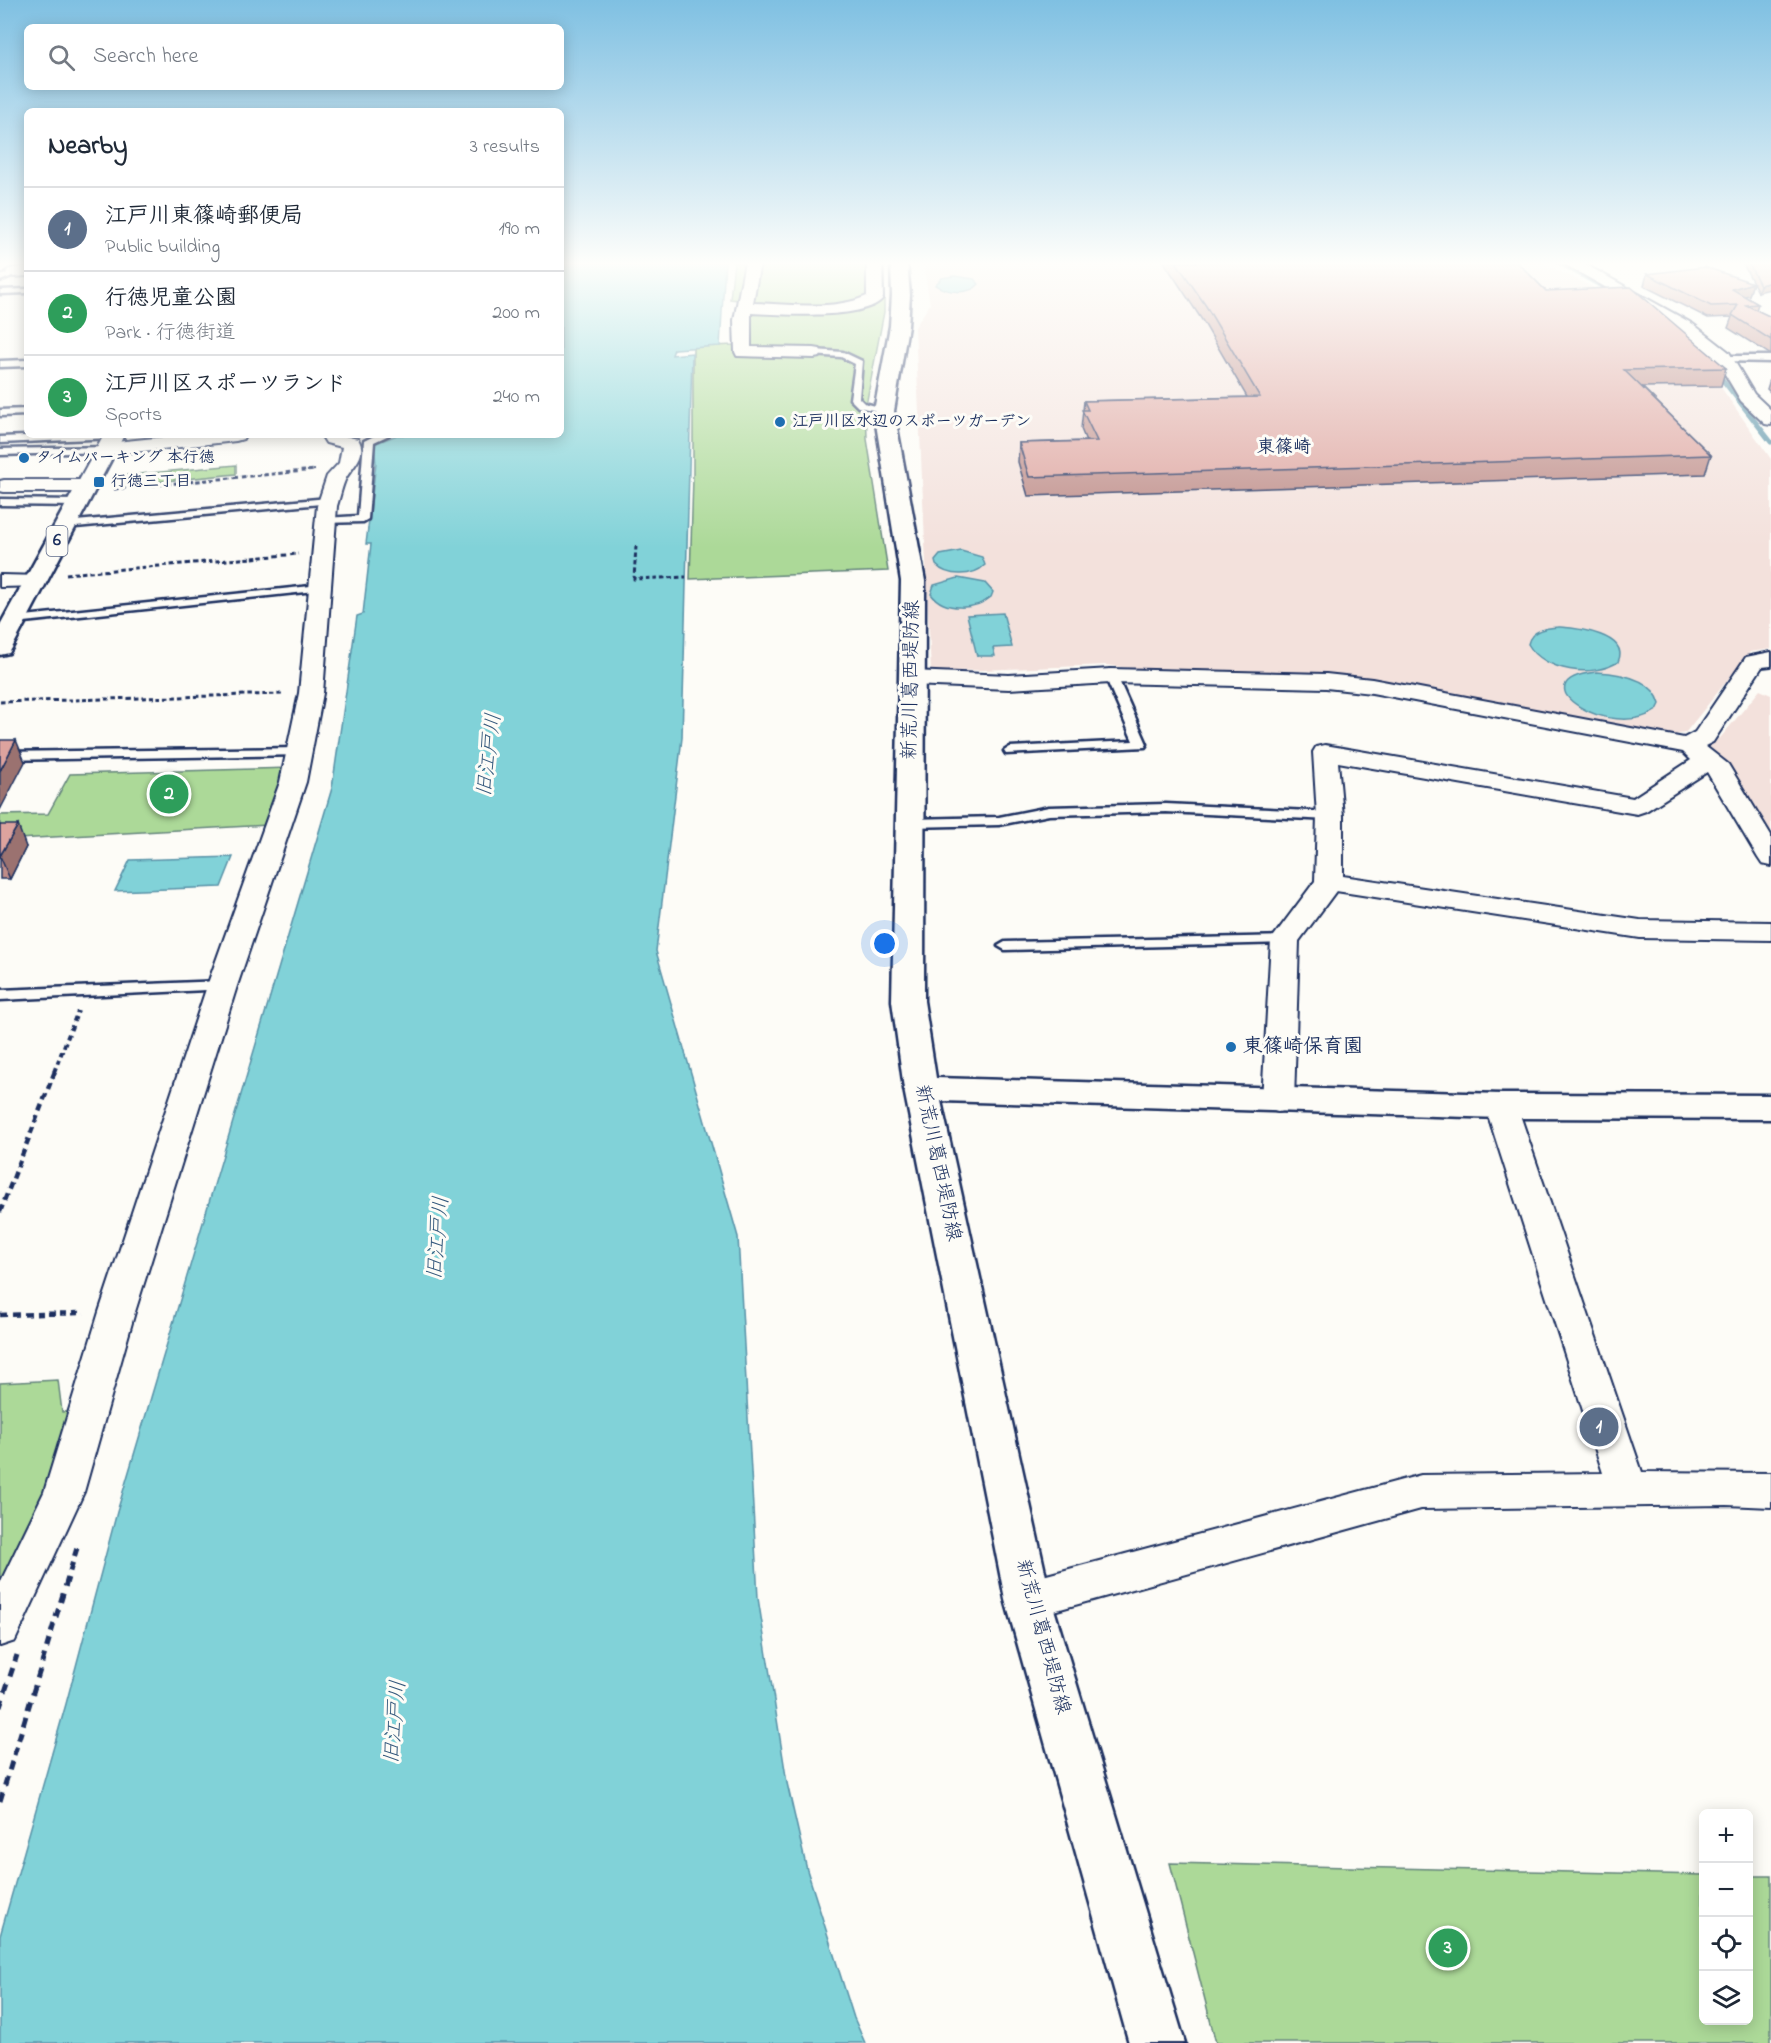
<!DOCTYPE html>
<meta charset="utf-8">
<style>
body{margin:0;font-family:"Indie Flower","Klee One",sans-serif;background:#f2f2f3;color:#1f2937}
.controls{position:absolute;right:18px;bottom:18px;display:grid;overflow:hidden;border-radius:9px;box-shadow:0 3px 15px #0003}
.controls button{width:54px;height:54px;display:grid;place-items:center;padding:0;border:0;border-bottom:2px solid #e0e1e3;background:#fff;color:#1f2937;font:30px sans-serif}
.you{position:absolute;left:885px;top:944px;width:21px;height:21px;margin:-15px;border:4px solid #fff;border-radius:50%;background:#1a73e8;box-shadow:0 0 0 9px #1a73e833}
.badge{display:grid;place-items:center;width:39px;height:39px;border-radius:50%;background:#1f6fb2;color:#fff;font-size:20px;font-weight:700}
.pin{position:absolute;translate:-50% -50%;border:3px solid #fff;box-shadow:0 2px 6px #0006}
.list{margin:0;padding:0;list-style:none}
h2{display:flex;justify-content:space-between;align-items:center;height:78px;margin:0;padding:0 24px;font-size:26px}
h2 small{font-size:20px;font-weight:400;color:#747a83}
.list li{display:grid;grid-template-columns:39px 1fr auto;gap:18px;align-items:center;box-sizing:border-box;height:84px;padding:0 24px;border-top:2px solid #e0e1e3}
.list b{display:block;font-size:22px;white-space:nowrap}
.list p{margin:0;font-size:20px;white-space:nowrap;color:#747a83}
.list em{font-size:20px;font-style:normal;color:#747a83}
.icon{flex:none;width:33px;height:33px;fill:none;stroke:currentColor;stroke-width:2;stroke-linecap:round;stroke-linejoin:round}
.map{position:relative;flex:none;width:1771px;height:2043px;overflow:hidden}
.search{position:absolute;background:#fff;box-shadow:0 3px 15px #0003;left:24px;top:24px;width:540px;height:66px;display:flex;align-items:center;gap:15px;box-sizing:border-box;padding:0 21px;border-radius:9px;color:#747a83;font-size:22px}
.panel{position:absolute;background:#fff;box-shadow:0 3px 15px #0003;left:24px;top:108px;width:540px;height:330px;border-radius:9px}
.map>svg:first-child{display:block}
</style>
<div class="map">
<svg width="1771" height="2043" viewBox="0 0 1771 2043">
<rect width="100%" height="100%" fill="#fdfcf7"/>
<filter id="ink" filterUnits="userSpaceOnUse"><feTurbulence type="fractalNoise" baseFrequency=".0167" numOctaves="2"/><feDisplacementMap in="SourceGraphic" scale="12" xChannelSelector="R" yChannelSelector="G"/><feConvolveMatrix kernelMatrix="1 2 1 2 8 2 1 2 1" color-interpolation-filters="sRGB"/></filter>
<g filter="url(#ink)">
<g fill="#f3e1dc">
<path d="M923 262H1541L1619 300 1704 363 1771 459V649L1750 652 1685 733 1664 737 1367 679 1146 670 1106 665 931 672 915 327 930 304Z"/>
<path d="M1760 690 1771 695V843L1706 748 1721 737Z"/>
</g>
<g fill="#acd998" stroke="#64847b" stroke-width="1.5">
<path d="M734 262H884V312L866 405 867 439 888 571 690 579 693 478V347L734 345 738 300 730 299Z"/>
<path d="M236 465V474L113 486 118 476Z"/>
<path d="M289 768 268 825 0 840V815L48 814 70 774Z"/>
<path d="M58 1380 62 1412 76 1411 49 1509 0 1588V1383Z"/>
<path d="M1170 1863 1703 1875 1704 2020H1748L1749 1876H1771V2043H1216Z"/>
</g>
<g fill="#81d2d8" stroke="#5891a7" stroke-width="1.5">
<path d="M561 262H725L720 346 674 349 672 355 692 353 682 738 656 951 738 1237 758 1598 787 1783 807 1870 854 2018 865 2043H0V1936L66 1704 117 1512 332 788 357 616 363 614 371 544H366L376 463 374 444 397 435H561Z"/>
<path d="M954 276 974 279 979 284C970 295 947 293 935 285L942 278Z"/>
<path d="M961 551 982 557 985 565C973 577 947 577 936 565L935 561 940 555Z"/>
<path d="M958 578 985 583 993 592 991 597C976 610 944 612 931 594L934 585Z"/>
<path d="M1003 613 1012 647 993 648 995 656H977L967 615Z"/>
<path d="M1560 627C1577 628 1631 635 1618 662 1593 678 1544 672 1528 644 1531 629 1547 628 1560 627Z"/>
<path d="M1596 672C1618 673 1653 678 1660 704L1657 710C1611 742 1515 681 1596 672Z"/>
<path d="M233 857 221 887 115 891 130 860Z"/>
</g>
<g fill="none" stroke-linecap="round" stroke-linejoin="round">
<g stroke="#5891a7" stroke-width="5">
<path d="M1558 262 1616 294"/>
<path d="M1715 370 1771 442"/>
</g>
<defs>
<g id="lane">
<path d="M14 270H17V274L0 281V276Z"/>
<path d="M27 289V293L0 294V290Z"/>
<path d="M814 350 843 352 862 361 859 398 864 403 887 409V413L858 407 850 399 855 364 841 357 811 355 810 353Z"/>
<path d="M1725 356H1771V362L1722 361 1721 359Z"/>
<path d="M27 360V366L0 367V361Z"/>
<path d="M27 409V415L0 416V410Z"/>
<path d="M51 435H119L114 438 0 443V437Z"/>
<path d="M376 435H389L374 442 368 519 363 522 321 523V519L325 518 358 516 364 441Z"/>
<path d="M109 447V451L106 452 0 455V449Z"/>
<path d="M328 498 331 499V503L65 528 60 525 65 522Z"/>
<path d="M0 499 78 500 83 503 78 506 0 505Z"/>
<path d="M320 585 325 588 324 590 15 623 9 620 15 617Z"/>
<path d="M1111 673 1117 676 1147 744 1145 747 1006 754 1004 751 1010 747 1133 741 1105 676Z"/>
<path d="M299 748 305 752 303 755 0 760V752Z"/>
<path d="M1166 804 1330 812 1336 816 1330 820 1166 812 1049 815 999 825 910 827 903 823 910 819 999 817 1049 807Z"/>
<path d="M1285 936 1292 940 1290 943 1005 950 998 946 1005 942Z"/>
<path d="M222 981 227 983 229 986 227 989 0 1000V990Z"/>
</g>
<g id="street">
<path d="M745 262H760L753 303C790 304 833 311 867 296V262H882L883 298C865 321 780 314 751 313V347L814 348 820 349 822 353 820 357 814 358 737 356 735 352 734 320Z"/>
<path d="M1564 262H1581L1693 324 1729 352 1754 394 1771 410V425L1765 424 1741 401 1716 359 1681 330 1566 265Z"/>
<path d="M27 266V276L14 277 6 272 9 269Z"/>
<path d="M184 435H245L243 439 236 441 106 455 99 453 97 449 99 445 106 443Z"/>
<path d="M321 435H340L358 439C368 455 353 466 346 478 342 486 340 497 337 506L323 693 306 782 237 986 135 1312 84 1492 15 1641 0 1646V1583L44 1492 99 1312 207 986 280 782 299 693 317 506 327 476 339 463 342 447 326 443Z"/>
<path d="M4 480H86L93 482 96 486 93 490 86 492H4L0 491V481Z"/>
<path d="M0 575 43 576 46 581 43 586 0 587Z"/>
<path d="M1771 652V666L1762 667 1713 742 1705 746 1728 764 1771 835V866L1762 864 1758 858 1707 772 1646 811 1637 814 1338 762 1343 816V876L1640 920 1771 922V940L1640 938 1336 891 1299 941 1294 1101 1289 1109 1278 1112 1267 1109 1262 1101 1271 940 1315 881 1317 816 1313 752 1316 747 1325 745 1633 798 1691 760 1683 752 1372 693 1326 688 1111 683 1009 689 911 685 903 683 899 678 903 673 911 671 1009 675 1111 669 1326 674 1372 679 1684 738 1695 732 1746 657Z"/>
<path d="M1501 1095 1512 1098 1517 1106 1642 1472 1771 1473V1507L1727 1505 1421 1509 1028 1618 1013 1612 1007 1599 1013 1586 1028 1580 1421 1475 1603 1473 1485 1106 1490 1098Z"/>
</g>
<path id="secondary" d="M891 262H907L910 295 908 326 894 411 925 581 924 1001 936 1078 1501 1094 1771 1095V1119L1501 1118 941 1101 1051 1599 1185 2043H1129L1005 1599 904 1089 892 1001 901 581 874 411 890 326 892 295Z"/>
<path id="primary" d="M104 435H124L12 648 9 653 0 655V625Z"/>
</defs>
<use href="#lane" stroke="#1b2f5e" stroke-width="5"/>
<use href="#street" stroke="#1b2f5e" stroke-width="4"/>
<use href="#secondary" stroke="#1b2f5e" stroke-width="5"/>
<use href="#primary" stroke="#1b2f5e" stroke-width="5"/>
<path stroke="#1b2f5e" stroke-width="2" stroke-dasharray="4 2" stroke-linecap="butt" d="M307 471 315 470"/>
<g stroke="#1b2f5e" stroke-width="3" stroke-dasharray="4.5 3" stroke-linecap="butt">
<path d="M114 489 315 470"/>
<path d="M636 546 634 579 686 577"/>
<path d="M66 574 298 554"/>
<path d="M0 702 283 694"/>
</g>
<path stroke="#1b2f5e" stroke-width="4" stroke-dasharray="5 4" stroke-linecap="butt" d="M54 1072 78 1011"/>
<g stroke="#1b2f5e" stroke-width="4.5" stroke-dasharray="7 5" stroke-linecap="butt">
<path d="M0 1212 55 1071"/>
<path d="M0 1315 84 1313"/>
</g>
<g stroke="#1b2f5e" stroke-width="5" stroke-dasharray="9 7" stroke-linecap="butt">
<path d="M0 1707 17 1655"/>
<path d="M0 1801 77 1548"/>
</g>
<use href="#lane" fill="#fdfcf7" fill-rule="evenodd"/>
<use href="#street" fill="#fdfcf7" fill-rule="evenodd"/>
<use href="#secondary" fill="#fdfcf7" fill-rule="evenodd"/>
<use href="#primary" fill="#fdfcf7" fill-rule="evenodd"/>
</g>
<g fill="#be8c88" stroke="#1b2f5e" stroke-width="1.5">
<path d="M1164 262H1517L1546 291 1726 368 1721 386 1642 387 1711 455 1705 474 1028 496 1018 462 1019 443 1086 441 1081 429 1084 401 1247 397 1204 323Z"/>
<path d="M1742 262H1771L1758 292Z"/>
<path d="M1647 274 1753 283 1749 295 1744 296 1758 304 1756 310 1771 317V355L1728 328 1732 317 1708 318 1644 286Z"/>
<path d="M1771 376V393L1767 389Z"/>
<path d="M0 825 26 847 10 879H0Z"/>
</g>
<g fill="#9b726f" stroke="#1b2f5e" stroke-width="1.5">
<path d="M1771 282V289L1758 292 1760 285Z"/>
<path d="M1753 283 1749 295 1729 300 1732 289Z"/>
<path d="M16 740 25 762 0 810V771Z"/>
<path d="M18 825 26 847 10 879 0 856Z"/>
</g>
<g fill="#dda39e" stroke="#1b2f5e" stroke-width="1.5">
<path d="M1176 262H1517L1546 291 1631 287 1726 368 1624 370 1711 455 1029 477 1019 443 1097 441 1082 410H1088L1084 401 1260 397 1206 306Z"/>
<path d="M1748 262H1771V282L1760 285Z"/>
<path d="M1705 267 1753 283 1732 289 1758 304 1746 305 1771 317V340L1732 315 1738 305 1711 306 1647 274Z"/>
<path d="M0 740H16L0 771Z"/>
<path d="M0 825H18L0 856Z"/>
</g>
</g>
<linearGradient id="sky" x2="0" y2="1"><stop stop-color="#7fc0e2"/><stop offset="0.48" stop-color="#fefefb"/><stop offset="1" stop-color="#fefefb" stop-opacity="0"/></linearGradient>
<rect width="1771" height="548" fill="url(#sky)"/>
<g fill="#1f6fb2" stroke="#fdfcf7" stroke-width="2">
<circle cx="780" cy="422" r="6"/>
<circle cx="24" cy="458" r="6"/>
<rect x="93" y="476" width="12" height="12" rx="3"/>
<circle cx="1231" cy="1047" r="6"/>
</g>
<g text-anchor="middle" dominant-baseline="central" stroke-width="6" stroke-linejoin="round" paint-order="stroke">
<g font-size="16" font-weight="bold" fill="#1b2f5e" stroke="#fdfcf7" text-anchor="start">
<text x="792" y="422">江戸川区水辺のスポーツガーデン</text>
<text x="36" y="458">タイムパーキング 本行徳</text>
<text x="111" y="482">行徳三丁目</text>
</g>
<g font-size="18" font-weight="bold" fill="#1b2f5e" stroke="#fdfcf7">
<text x="1284" y="448">東篠崎</text>
</g>
<rect fill="#fdfcf7" stroke="#5f6c8c" stroke-width="1.5" x="46.5" y="526" width="21" height="30" rx="4.5"/>
<g font-size="18" font-weight="bold" fill="#1b2f5e">
<text x="57" y="541">6</text>
</g>
<g font-size="20" fill="#1b2f5e" stroke="#fdfcf7">
<text transform="translate(912 680) rotate(-89)">新荒川葛西堤防線</text>
<text transform="translate(937 1163) rotate(78)">新荒川葛西堤防線</text>
<text transform="translate(1042 1637) rotate(75)">新荒川葛西堤防線</text>
</g>
<g font-size="20" font-weight="bold" fill="#1b2f5e" stroke="#fdfcf7" text-anchor="start">
<text x="1243" y="1047">東篠崎保育園</text>
</g>
<g font-size="21" font-style="italic" fill="#34587c" stroke="#fdfcf7">
<text transform="translate(490 755) rotate(-83)">旧江戸川</text>
<text transform="translate(439 1238) rotate(-85)">旧江戸川</text>
<text transform="translate(396 1722) rotate(-85)">旧江戸川</text>
</g>
</g>
</svg>
<div class="controls">
<button>+</button>
<button>−</button>
<button><svg class="icon" aria-label="locate" viewBox="0 0 24 24"><circle cx="12" cy="12" r="6"/><path d="M12 2v4M12 18v4M2 12h4M18 12h4"/></svg></button>
<button><svg class="icon" aria-label="layers" viewBox="0 0 24 24"><path d="M12 4l9 5-9 5-9-5zM3 14l9 5 9-5"/></svg></button>
</div>
<div class="you"></div>
<div class="pin badge" style="left:1599px;top:1427px;background:#5c6f8a">1</div>
<div class="pin badge" style="left:169px;top:794px;background:#2e9e5b">2</div>
<div class="pin badge" style="left:1448px;top:1948px;background:#2e9e5b">3</div>
<div class="search"><svg class="icon" aria-label="search" viewBox="0 0 24 24"><circle cx="10" cy="10" r="6"/><path d="M15 15l6 6"/></svg>Search here</div>
<section class="panel">
<h2>Nearby<small>3 results</small></h2>
<ul class="list">
<li><span class="badge" style="background:#5c6f8a">1</span><div><b>江戸川東篠崎郵便局</b><p>Public building</p></div><em>190 m</em></li>
<li><span class="badge" style="background:#2e9e5b">2</span><div><b>行徳児童公園</b><p>Park · 行徳街道</p></div><em>200 m</em></li>
<li><span class="badge" style="background:#2e9e5b">3</span><div><b>江戸川区スポーツランド</b><p>Sports</p></div><em>240 m</em></li>
</ul>
</section>
</div>
